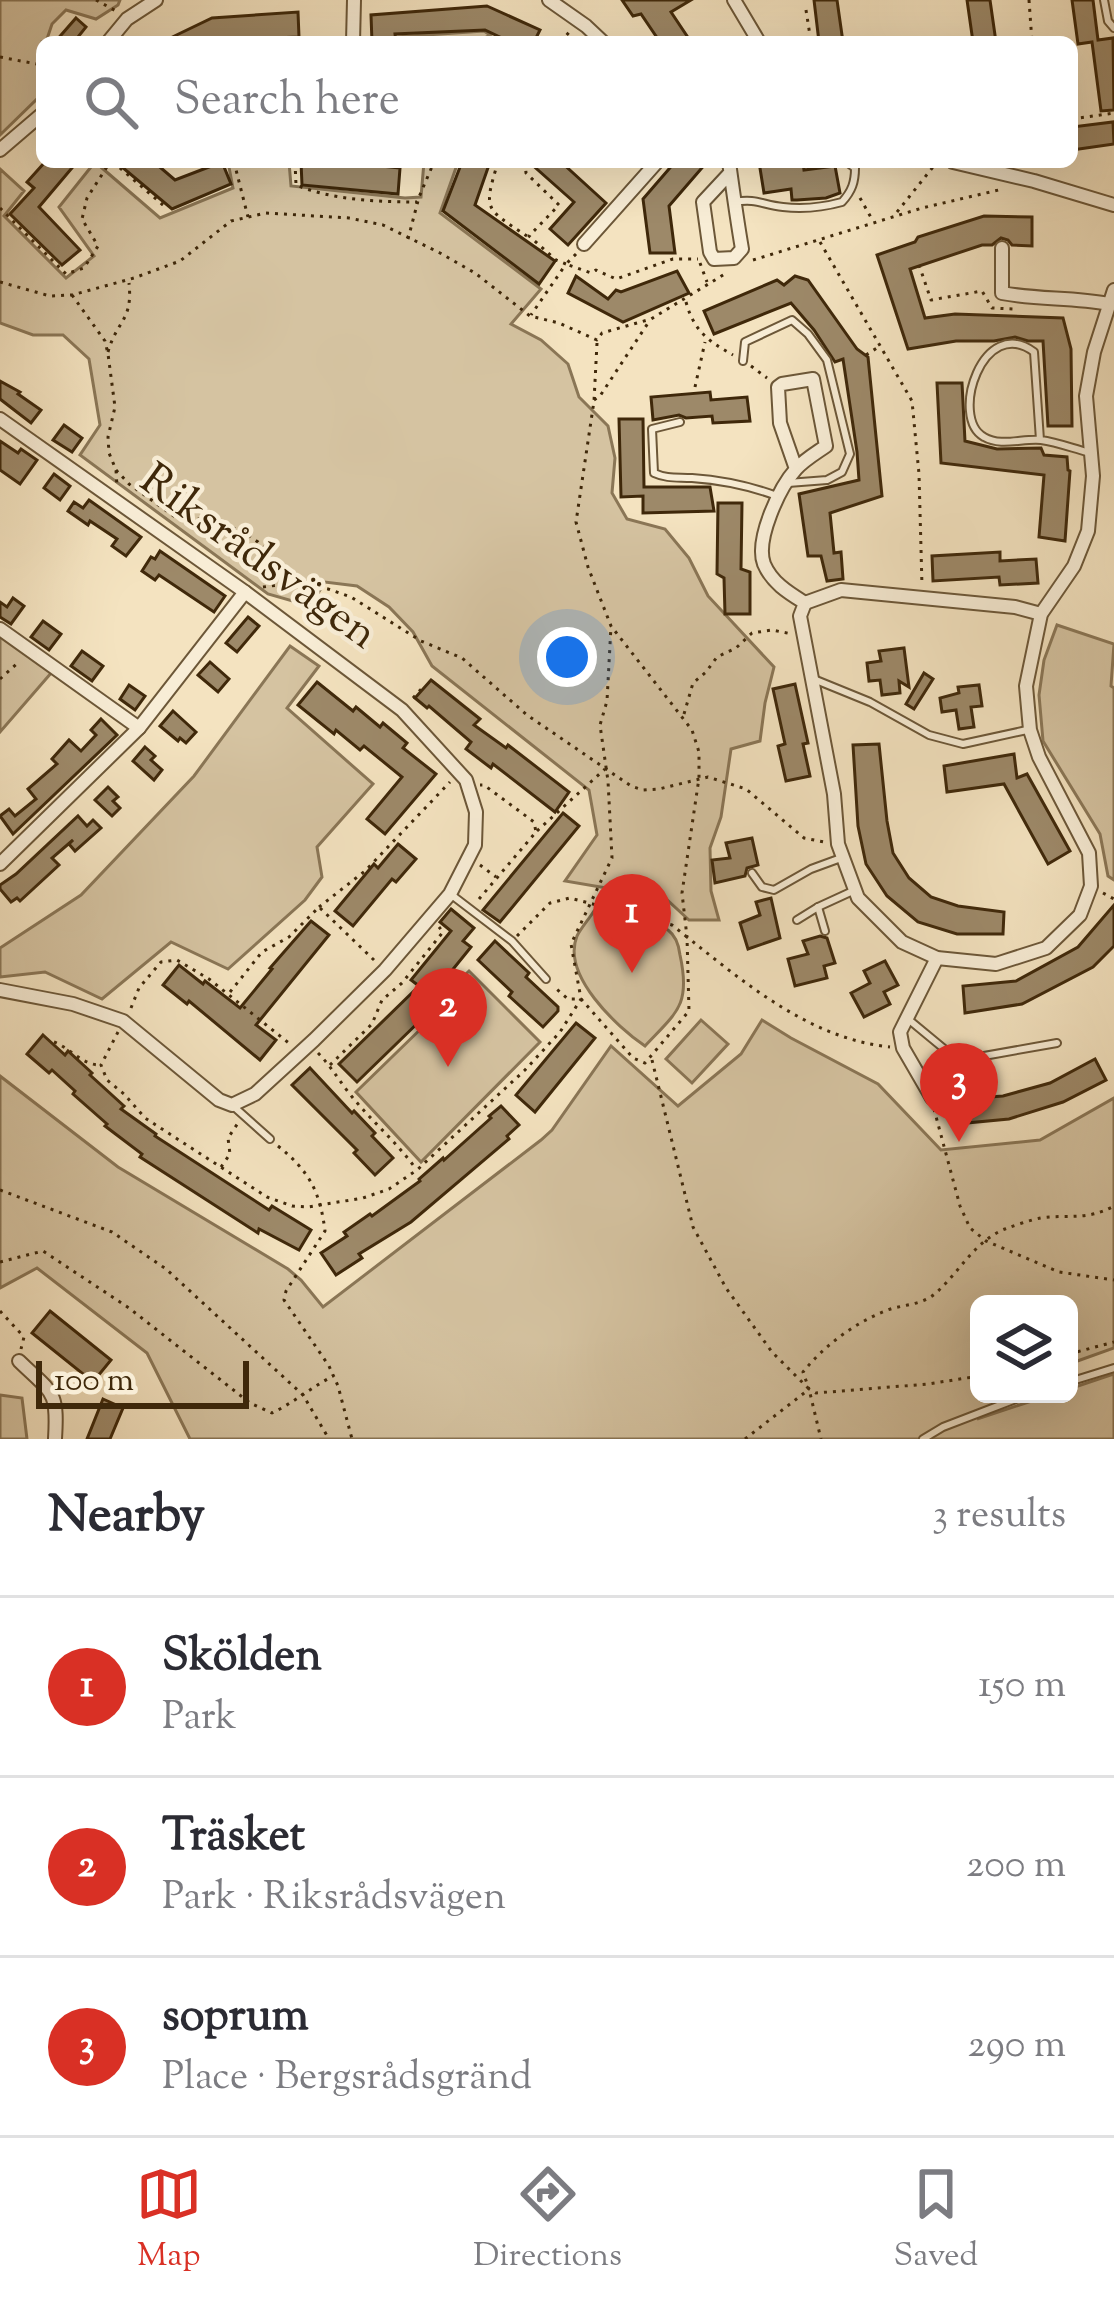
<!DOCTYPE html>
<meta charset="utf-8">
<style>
body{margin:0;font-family:"Sorts Mill Goudy",serif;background:#f7f7f7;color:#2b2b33}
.controls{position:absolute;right:36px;bottom:36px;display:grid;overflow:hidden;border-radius:18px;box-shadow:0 12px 48px #0002}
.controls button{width:108px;height:108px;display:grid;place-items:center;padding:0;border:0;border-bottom:3px solid #e1e1e2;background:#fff;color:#2b2b33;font:60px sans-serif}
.scale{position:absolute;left:36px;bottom:30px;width:213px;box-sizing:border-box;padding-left:12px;border:6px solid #3f280a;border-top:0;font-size:33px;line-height:42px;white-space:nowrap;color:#3f280a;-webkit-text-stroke:9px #f8edd6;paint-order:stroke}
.you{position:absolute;left:567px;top:657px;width:42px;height:42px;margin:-30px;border:9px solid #fff;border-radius:50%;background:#1a73e8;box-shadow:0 0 0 18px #1a73e833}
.badge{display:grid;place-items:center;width:78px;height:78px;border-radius:50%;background:#d93025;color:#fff;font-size:39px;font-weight:700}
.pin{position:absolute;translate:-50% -99px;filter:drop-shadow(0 3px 6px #0008)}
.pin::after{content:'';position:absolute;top:63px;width:42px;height:36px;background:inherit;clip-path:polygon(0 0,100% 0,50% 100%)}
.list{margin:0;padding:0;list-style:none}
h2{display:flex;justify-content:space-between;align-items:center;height:156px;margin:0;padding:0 48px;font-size:51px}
h2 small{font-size:39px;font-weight:400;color:#7c7c81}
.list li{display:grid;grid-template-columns:78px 1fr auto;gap:36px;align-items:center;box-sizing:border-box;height:180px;padding:0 48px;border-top:3px solid #e1e1e2}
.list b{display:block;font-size:45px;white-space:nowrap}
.list p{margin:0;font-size:39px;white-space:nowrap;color:#7c7c81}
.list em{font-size:39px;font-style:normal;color:#7c7c81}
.icon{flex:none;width:66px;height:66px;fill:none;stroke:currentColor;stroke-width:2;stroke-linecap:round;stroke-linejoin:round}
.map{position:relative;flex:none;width:1114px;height:1439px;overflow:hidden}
.search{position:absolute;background:#fff;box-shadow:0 12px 48px #0002;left:36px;right:36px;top:36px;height:132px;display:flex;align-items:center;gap:30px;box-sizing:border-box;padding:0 42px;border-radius:18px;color:#7c7c81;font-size:45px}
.sheet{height:696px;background:#fff}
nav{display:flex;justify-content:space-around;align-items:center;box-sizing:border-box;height:168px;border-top:3px solid #e1e1e2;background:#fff;font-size:33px;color:#7c7c81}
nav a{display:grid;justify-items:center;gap:6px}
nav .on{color:#d93025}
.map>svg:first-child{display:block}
</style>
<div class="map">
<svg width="1114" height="1439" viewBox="0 0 1114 1439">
<rect width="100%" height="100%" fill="#f4e3c0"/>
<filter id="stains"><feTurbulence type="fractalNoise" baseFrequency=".00167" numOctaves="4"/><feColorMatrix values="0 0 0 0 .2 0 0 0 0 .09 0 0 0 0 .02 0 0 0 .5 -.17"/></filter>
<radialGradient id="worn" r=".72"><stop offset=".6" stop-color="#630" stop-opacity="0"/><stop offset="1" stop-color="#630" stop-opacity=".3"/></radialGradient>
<g fill="#d5c3a1" stroke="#8a7656" stroke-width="3">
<path d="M0 0H120L118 5 96 19 66 10 52 24 46 42H42V94L0 135Z"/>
<path d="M484 31 490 35 477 42H397V37Z"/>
<path d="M95 162 160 218 233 188 228 162H289L291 186 405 198 421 197 424 162H458L440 213 541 289 511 324 541 340 568 364 579 397 608 426 615 458 612 493 627 519 665 529 689 558 708 596 774 667 765 703 760 741 731 749 721 817 710 848 711 891 719 920H689L665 898 565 881 597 835 589 790 432 666 413 632 389 607 357 586 325 582 310 606 268 594 80 455 100 425 89 359 63 335H33L0 323V169L24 191 4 216 66 278 94 256 59 207Z"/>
<path d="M1057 625 1114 644 1111 686 1114 688V880L1108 876 1100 834 1043 741 1039 695 1044 660Z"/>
<path d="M0 635 52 672 0 732Z"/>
<path d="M290 646 319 666 287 708 373 784 317 847 322 877 305 900 228 969 171 942 102 999 45 972 0 977V948L81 895 194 776Z"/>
<path d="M594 911C611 914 654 921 668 930 676 936 679 946 680 955 691 1005 677 1012 645 1046 617 1027 561 975 577 936 581 928 589 919 594 911Z"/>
<path d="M469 971 540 1042 421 1162 356 1092 431 1019 437 1002Z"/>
<path d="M701 1020 728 1044 692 1083 666 1059Z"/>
<path d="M762 1020 791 1038 878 1084 941 1150 1040 1140 1114 1098V1348L1069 1364V1304H979V1394H1006L977 1419 1053 1394H1069V1389L1114 1374V1439H190L147 1353 37 1268 0 1288V1076L118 1167 288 1269 301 1280 323 1307 541 1140 552 1130 611 1046 678 1106 741 1054Z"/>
<path d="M0 1395 22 1398 27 1439H0Z"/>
</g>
<g fill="#9d8969" stroke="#3f280a" stroke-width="3">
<path d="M622 0H691L671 12 691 42H660L641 14 633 16Z"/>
<path d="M814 0H837L843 42H819Z"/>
<path d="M967 0H990L996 42H973Z"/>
<path d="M1072 0H1093L1098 40 1113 38 1114 110 1101 111 1092 42 1078 44Z"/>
<path d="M487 6 540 30 534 42H510L485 30 395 34 396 42H372L371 15Z"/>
<path d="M298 12 299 37 162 42 212 18Z"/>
<path d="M76 18 86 27 74 42H55Z"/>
<path d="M1113 122 1114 144 1072 150V127Z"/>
<path d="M45 162H77L39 207 80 250 62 265 10 214 34 188 27 182Z"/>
<path d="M116 162H154L175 180 222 162 231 184 172 209Z"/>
<path d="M301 162H343L400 168 398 194 302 185Z"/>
<path d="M462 162H490L475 205 555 261 539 284 443 211Z"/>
<path d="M529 162H561L606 203 568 245 550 229 574 202Z"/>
<path d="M675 162H707L669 206 675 253H650L643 199Z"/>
<path d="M759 162H803L804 170 835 166 840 193 826 198 797 200H792L791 189 764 193Z"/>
<path d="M984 216 1032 217V246L1012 245 1008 240 1001 238 992 245H982L910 269 925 318 955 314 1063 318 1071 349 1072 426H1048L1043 341H1028L1015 337 994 341H956L908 349 877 255 915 242 918 237Z"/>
<path d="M677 271 689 293 623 322 568 293 576 276 608 299 616 290 621 292Z"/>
<path d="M795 276 808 280 857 349 868 357 882 496 830 513 834 553 841 552 843 579 827 581 821 556H808L799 494 859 480 857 452 843 359 835 362 814 330 791 303 714 334 704 311 777 280 784 285Z"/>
<path d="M0 381 20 392 18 394 41 410 31 423 0 399Z"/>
<path d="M937 383H962L965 441 997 449 1041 448 1044 455 1067 457 1068 470 1070 471 1065 541 1039 537 1044 475 941 463Z"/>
<path d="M710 392 711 400 747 397 750 421 713 423 712 416 686 418 679 415 653 420 651 397Z"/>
<path d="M619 419H643L644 487H710L714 511 643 513V496L621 497Z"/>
<path d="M64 425 82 438 72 452 53 440Z"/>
<path d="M0 441 18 453 21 449 37 460 20 484 0 470Z"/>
<path d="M54 474 70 486 60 500 44 488Z"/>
<path d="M89 500 141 537 126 556 112 546 117 539 90 521 88 525 68 511 74 502 83 508Z"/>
<path d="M718 503H742L741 569 750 572V614H725L724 578 717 574Z"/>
<path d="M160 551 225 596 214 612 159 575 155 580 142 571 151 557 155 559Z"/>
<path d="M1000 552V561L1036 559 1038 583 1000 585 999 577 933 581 932 556Z"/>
<path d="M13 598 24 606 11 624 0 617V602L7 607Z"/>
<path d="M248 617 259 626 237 652 226 643Z"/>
<path d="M43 621 61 634 49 650 31 637Z"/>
<path d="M904 648 909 687 899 681 900 693 882 695 880 680 869 681 867 663 881 661 879 651Z"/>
<path d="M82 651 103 666 92 681 71 666Z"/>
<path d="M210 662 229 679 218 692 198 675Z"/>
<path d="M924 673 933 679 914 709 906 704Z"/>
<path d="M431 680 480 719 474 725 506 748 508 745 569 792 555 812 493 764 491 768 466 749 471 742 429 706 427 708 415 698Z"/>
<path d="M317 682 353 711 356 707 380 727 383 723 407 743 403 748 436 774 385 834 367 819 402 777 364 746 360 750 336 730 334 734 298 705Z"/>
<path d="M795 684 808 743 803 744 810 776 786 781 778 746 785 744 773 689Z"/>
<path d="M129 685 145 696 135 710 120 699Z"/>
<path d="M979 685 982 706 971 707 974 727 959 729 956 710 942 712 940 698 959 693 958 687Z"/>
<path d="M173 711 196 732 186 743 180 738 178 741 160 726Z"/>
<path d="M101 719 117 735 13 834 0 816 9 809 15 816 36 799 28 789 57 764 52 759 69 740 81 751 96 735 91 730Z"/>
<path d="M879 744 887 821 893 853 909 878 931 897 958 906 1004 912 1003 934H957L918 922 887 896 866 864 858 826 853 745Z"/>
<path d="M145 747 155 756 151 760 162 770 154 780 133 761Z"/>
<path d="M1014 754 1017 778 1027 774 1070 851 1048 864 1004 784 947 792 944 766Z"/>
<path d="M108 787 118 797 113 801 120 808 112 816 95 800Z"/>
<path d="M563 813 579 826 500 922 483 910Z"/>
<path d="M78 816 87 826 93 820 101 828 75 851 69 844 73 840 52 858 59 865 20 901 17 898 11 902 0 889V885L16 874Z"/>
<path d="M752 838 758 865 747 868 745 876 715 883 712 860 730 858 726 843Z"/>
<path d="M398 844 416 859 396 882 392 879 353 926 335 911 374 864 378 868Z"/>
<path d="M771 898 780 938 748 949 740 923 760 915 756 902Z"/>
<path d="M1114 905V946L1093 967 1022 1004 965 1013 963 986 1016 981 1078 947Z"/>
<path d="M451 909 474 928 463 941 471 947 420 1010 425 1016 357 1082 339 1064 419 986 411 980 451 931 440 922Z"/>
<path d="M311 921 329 935 256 1025 276 1040 260 1060 189 1001 187 1004 163 985 179 965 203 984 205 981 240 1008 272 969 270 968Z"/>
<path d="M820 936 827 938 835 963 824 966 827 978 795 986 788 959 808 954 803 941Z"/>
<path d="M495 941 529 973 526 977 558 1007V1011L543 1027 509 996 512 992 478 960Z"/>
<path d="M885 961 898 985 884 992 890 1004 864 1017 851 993 870 983 864 971Z"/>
<path d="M576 1023 595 1038 535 1112 516 1095Z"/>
<path d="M43 1035 65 1055 68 1051 92 1073 90 1075 124 1106 121 1109 156 1134 155 1136 269 1210 272 1206 311 1230 299 1250 259 1229 258 1233 140 1157 142 1154 105 1126 107 1124 73 1094 75 1091 52 1070 49 1073 27 1054Z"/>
<path d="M1095 1059 1106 1080 1063 1102 1009 1119 966 1123 963 1099 1003 1096 1050 1083Z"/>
<path d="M310 1068 352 1113 354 1111 375 1133 372 1136 393 1158 375 1175 354 1153 357 1150 292 1085Z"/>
<path d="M501 1106 519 1125 507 1136 509 1139 411 1222 359 1254 362 1258 336 1275 321 1253 347 1236 344 1232 370 1214 372 1216 420 1181 419 1179 443 1158 444 1160 491 1118 489 1116Z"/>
<path d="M50 1311 111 1360 93 1382 32 1333Z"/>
<path d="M103 1399 123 1408 110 1439H87Z"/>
</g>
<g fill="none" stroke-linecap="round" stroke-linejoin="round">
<defs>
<g id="service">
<path d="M1104 0 1108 21 1114 28"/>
<path d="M735 202C756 198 763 205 783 207 801 209 824 207 842 202 852 191 855 182 855 168L847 162"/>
<path d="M743 361 745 342 792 320 808 334 827 360 850 454 842 472 827 480 788 483"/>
<path d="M680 422 652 429 654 473C667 479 678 477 692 478 720 480 750 486 777 496"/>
<path d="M1040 440 1034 352C983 314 949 418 984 437 1001 447 1023 438 1041 440 1056 442 1072 448 1087 452"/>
<path d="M816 680 870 702 929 735 963 744 1027 730"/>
<path d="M752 873 762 887 774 890 811 869 841 858"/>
<path d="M453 896 512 941 546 979"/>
<path d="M818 907 825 931"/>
<path d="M797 920 818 907 855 890"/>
<path d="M908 1019 954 1057 967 1059 1057 1043"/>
<path d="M232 1105 270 1139"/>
<path d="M1069 1382 1114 1368"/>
<path d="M923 1439 943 1427 1029 1394"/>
</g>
<g id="minor">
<path d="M549 0 586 26 603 42"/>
<path d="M734 0 759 42"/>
<path d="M108 42 127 19 156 0"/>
<path d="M353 42 354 0"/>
<path d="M0 150 42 114"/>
<path d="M729 162C733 191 737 220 742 249L734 258 714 259 710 252 703 202 730 173"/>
<path d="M953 162 1034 181 1114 205"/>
<path d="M584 244 657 162"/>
<path d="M1002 248V293C1038 300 1073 297 1109 304"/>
<path d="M0 419 245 592 402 710 466 780 476 812 475 845 450 894 385 970 314 1040 255 1094 232 1105 219 1100 123 1021 73 1004 0 990"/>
<path d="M796 469 780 423 778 387 782 384 813 379 826 446C816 453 804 460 796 469 779 488 755 540 764 564 772 583 789 593 805 603L800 616 834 794 838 844 858 898 902 942 937 958 996 964 1046 948 1080 915 1091 886 1089 853 1039 757 1030 730 1026 686 1041 614 1074 566 1088 531 1093 476 1086 396 1094 352 1114 290"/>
<path d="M805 603 841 590 1015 607 1041 614"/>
<path d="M0 629 139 728"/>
<path d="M0 864 139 728 245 592"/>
<path d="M932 1098 903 1048 900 1032 937 958"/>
<path d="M19 1361C53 1394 58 1390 55 1439"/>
</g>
</defs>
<use href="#service" stroke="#6c5738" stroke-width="10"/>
<use href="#minor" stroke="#6c5738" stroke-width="16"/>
<g stroke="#3f280a" stroke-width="3" stroke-dasharray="3 6" stroke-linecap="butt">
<path d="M96 0 116 11"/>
<path d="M1029 0 1032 42"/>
<path d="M806 10 811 42"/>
<path d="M561 42 570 31"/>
<path d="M0 57 42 65"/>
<path d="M1072 119 1114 113"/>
<path d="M113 162 163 205"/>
<path d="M184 162 189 165 197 162"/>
<path d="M234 162 248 217"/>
<path d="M295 162 296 185C332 200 378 202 417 202"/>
<path d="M498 162C483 211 485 208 527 236"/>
<path d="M525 162 526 173 559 205 529 236 556 260 566 264 531 315"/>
<path d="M860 198 873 221"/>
<path d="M0 208 66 274 84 268 98 246 82 219 87 198 110 162"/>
<path d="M897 212 937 162"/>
<path d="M408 239 419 197 434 162"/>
<path d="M820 242 912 401 919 474 922 586"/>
<path d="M576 254 566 264 591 273 596 270 616 279 673 259H698"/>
<path d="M753 260 922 208 1003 189"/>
<path d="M700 263 707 282"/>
<path d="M919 265 931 300 982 291 992 308 1013 309"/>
<path d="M0 282 50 296 72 295 134 278 180 261 231 221 266 213 349 218 383 225 440 253 475 273 530 316 559 323 597 340 602 333 651 319 728 272"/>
<path d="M72 295 105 341 108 354 115 407 108 437 109 453 116 470 117 487"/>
<path d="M686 302C694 331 708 341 733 355"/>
<path d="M597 343 594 401 576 522 588 567 611 626 692 730 699 752V778L682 893 687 937C746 984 811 1039 890 1047"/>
<path d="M108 352C117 320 133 321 129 283"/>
<path d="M866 355 880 346"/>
<path d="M751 366 767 378"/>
<path d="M695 387 705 342"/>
<path d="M594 400 600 396 650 320"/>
<path d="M116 470 129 484 178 519H207L242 531 258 542 297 583 328 589 351 597 421 641 462 658 527 715 631 786 643 790 659 789 708 777 746 789 804 838 824 842"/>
<path d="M263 587 295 583"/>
<path d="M0 679 20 661"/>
<path d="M413 698 424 686"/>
<path d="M684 714 693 683 706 672 717 657 736 648 752 633 772 630 792 634"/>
<path d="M537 831 605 769"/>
<path d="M480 865 496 877"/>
<path d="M1103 893 1114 899"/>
<path d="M479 899 536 832 534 822 484 785H480"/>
<path d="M319 907 365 871 450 782"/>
<path d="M517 936 550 903 570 898 672 925 687 937 689 1011 645 1063 633 1058 581 999H568L553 986"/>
<path d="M230 992 262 952 289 937 319 907 374 960"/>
<path d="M131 1008 139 988 161 962 177 960 209 979 290 1044"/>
<path d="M118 1032 101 1065 107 1080 124 1094 145 1118 267 1197 292 1206 308 1207 363 1198 389 1189 417 1170 525 1070 560 1032 581 999 571 944 612 858 608 781 600 725 607 701 611 626"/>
<path d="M54 1042C70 1048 82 1065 100 1065"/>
<path d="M318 1053C330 1065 338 1079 349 1093 370 1120 396 1141 416 1169"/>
<path d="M652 1060 693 1227 726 1288 772 1352 809 1389 821 1439"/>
<path d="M330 1065 372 1024 382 1000 402 983 443 932 439 927"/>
<path d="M934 1109 960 1206 970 1228 986 1241 1059 1272 1114 1280"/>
<path d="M278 1146C309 1171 320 1191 325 1231L286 1291 284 1300 329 1366 338 1386 352 1439"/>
<path d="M221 1167 230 1154 228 1138 238 1123"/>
<path d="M0 1190 112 1232 166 1269 303 1395 329 1439"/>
<path d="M0 1262 43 1251 129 1308 250 1403 272 1413C293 1403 312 1387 333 1376"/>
<path d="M0 1311 24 1337 21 1349"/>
<path d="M1069 1354 1114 1342"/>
<path d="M979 1376 928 1384 816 1393 809 1389 803 1372C824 1346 853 1324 885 1311 902 1304 922 1306 937 1292 960 1271 975 1241 1005 1229 1016 1225 1030 1220 1041 1218 1070 1214 1086 1221 1114 1206"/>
<path d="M745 1439 808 1390"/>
</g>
<use href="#service" stroke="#f8edd6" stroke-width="6"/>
<use href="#minor" stroke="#f8edd6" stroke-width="12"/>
</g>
<g text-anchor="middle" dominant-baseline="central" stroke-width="9" stroke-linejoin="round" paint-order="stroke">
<g font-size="45" fill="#3f280a" stroke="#f8edd6">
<text transform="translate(257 559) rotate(36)">Riksrådsvägen</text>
</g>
</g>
<rect width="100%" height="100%" filter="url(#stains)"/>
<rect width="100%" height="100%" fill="url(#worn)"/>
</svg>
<div class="controls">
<button><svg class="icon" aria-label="layers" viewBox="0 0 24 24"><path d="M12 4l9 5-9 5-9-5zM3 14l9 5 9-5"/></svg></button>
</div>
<div class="scale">100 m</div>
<div class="you"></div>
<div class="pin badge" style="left:632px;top:973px">1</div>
<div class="pin badge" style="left:448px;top:1067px">2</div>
<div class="pin badge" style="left:959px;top:1142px">3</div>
<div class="search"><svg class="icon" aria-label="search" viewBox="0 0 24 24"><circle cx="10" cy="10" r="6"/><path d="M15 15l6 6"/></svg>Search here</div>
</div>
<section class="sheet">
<h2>Nearby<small>3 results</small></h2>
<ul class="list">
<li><span class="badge">1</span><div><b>Skölden</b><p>Park</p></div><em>150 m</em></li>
<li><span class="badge">2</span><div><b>Träsket</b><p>Park · Riksrådsvägen</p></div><em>200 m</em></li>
<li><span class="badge">3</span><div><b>soprum</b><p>Place · Bergsrådsgränd</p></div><em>290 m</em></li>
</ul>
</section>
<nav>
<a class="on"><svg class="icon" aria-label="map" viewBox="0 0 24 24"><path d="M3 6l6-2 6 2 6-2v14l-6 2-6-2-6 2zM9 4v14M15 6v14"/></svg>Map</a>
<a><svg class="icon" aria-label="directions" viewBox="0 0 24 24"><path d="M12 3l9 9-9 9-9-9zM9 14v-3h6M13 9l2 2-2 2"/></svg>Directions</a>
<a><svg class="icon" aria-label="saved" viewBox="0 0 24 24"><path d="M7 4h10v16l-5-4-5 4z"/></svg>Saved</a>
</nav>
